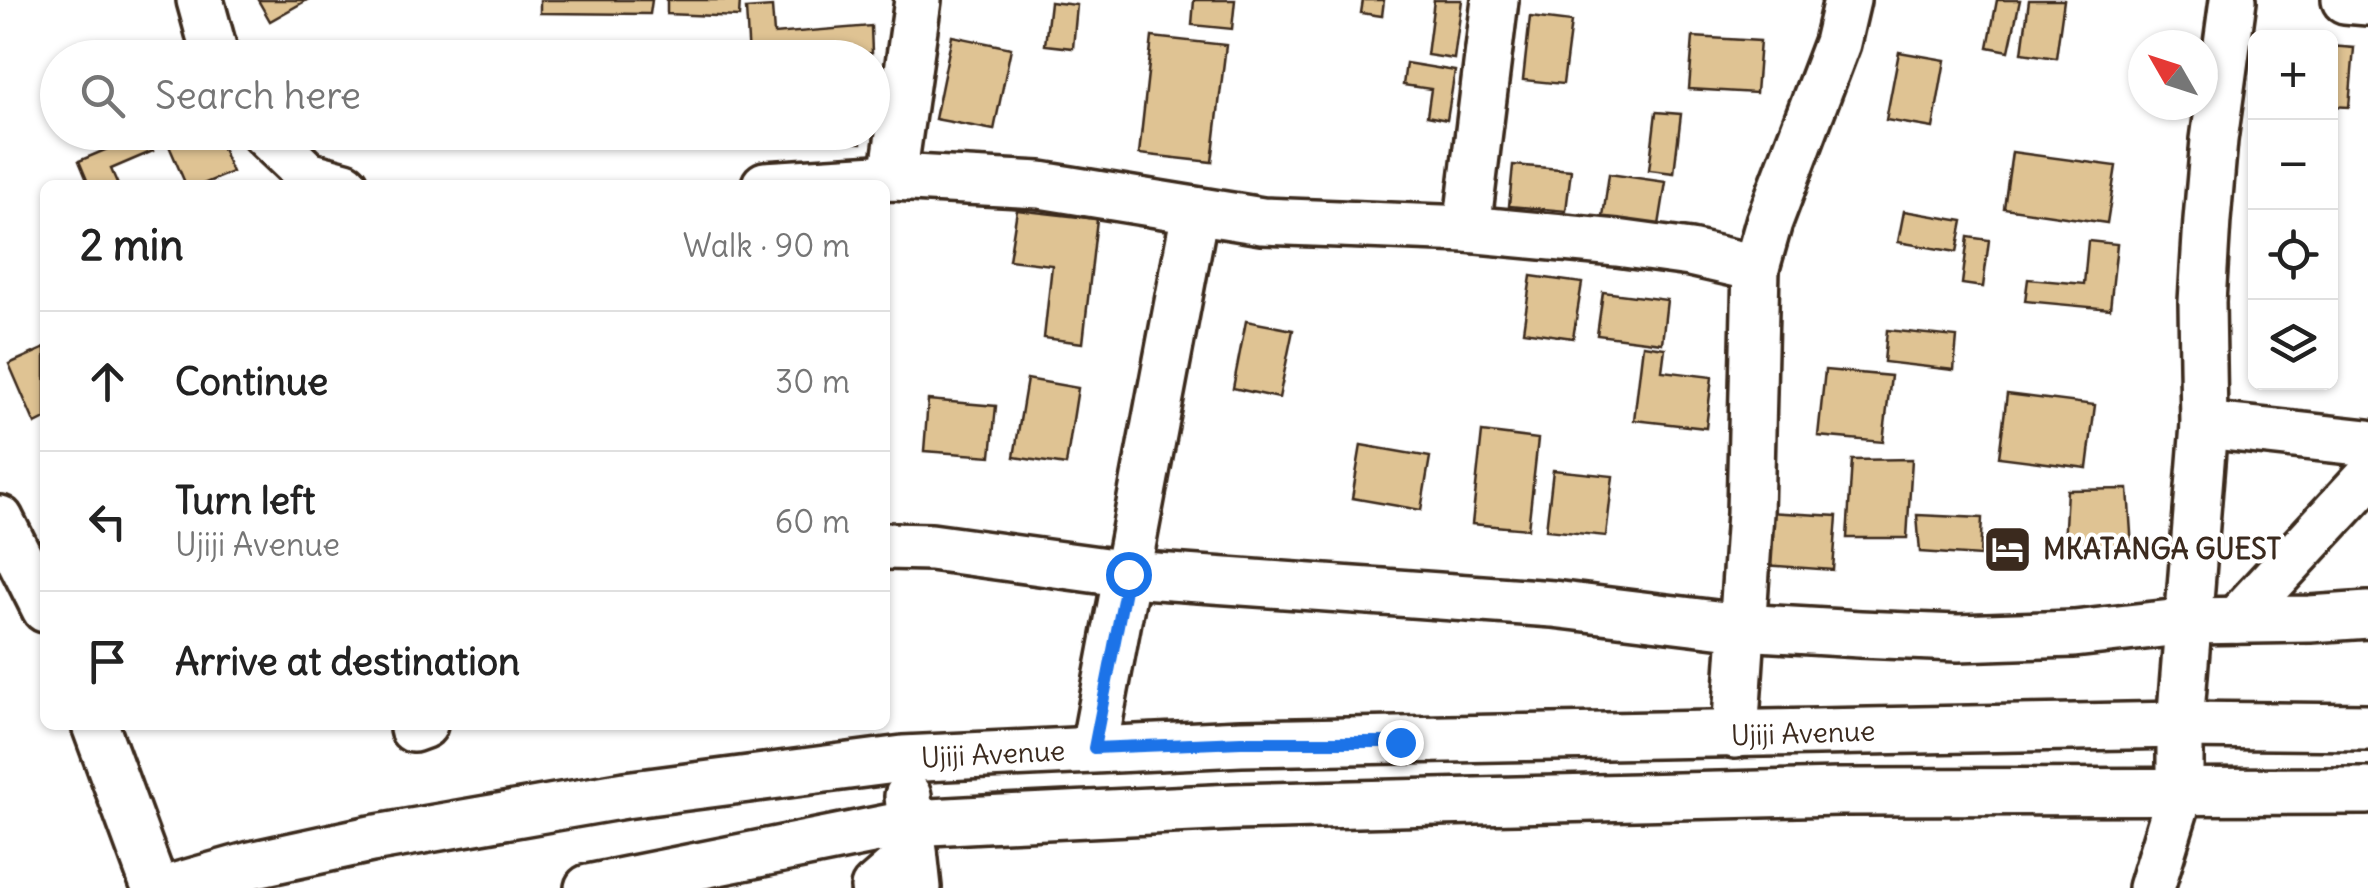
<!DOCTYPE html>
<meta charset="utf-8">
<style>
body{margin:0;font-family:Delius,sans-serif;background:#f2f2f2;color:#222}
.controls{position:absolute;right:30px;top:30px;display:grid;overflow:hidden;border-radius:15px;box-shadow:0 2px 8px #0004}
.controls button{width:90px;height:90px;display:grid;place-items:center;padding:0;border:0;border-bottom:2px solid #e0e0e0;background:#fff;color:#222;font:50px sans-serif}
.compass{position:absolute;left:2128px;top:30px;width:90px;height:90px;border-radius:50%;background:#fff;box-shadow:0 2px 8px #0004;rotate:309deg}
.stop{position:absolute;width:30px;height:30px;margin:-22px;border:8px solid #1a73e8;border-radius:50%;background:#fff}
.stop.end{background:#1a73e8;border-color:#fff;box-shadow:0 2px 10px #0008}
.list{margin:0;padding:0;list-style:none}
h2{display:flex;justify-content:space-between;align-items:center;height:130px;margin:0;padding:0 40px;font-size:42px}
h2 small{font-size:32px;font-weight:400;color:#767676}
.list li{display:grid;grid-template-columns:65px 1fr auto;gap:30px;align-items:center;box-sizing:border-box;height:140px;padding:0 40px;border-top:2px solid #e0e0e0}
.list b{display:block;font-size:38px;white-space:nowrap}
.list p{margin:0;font-size:32px;white-space:nowrap;color:#767676}
.list em{font-size:32px;font-style:normal;color:#767676}
.icon{flex:none;width:55px;height:55px;fill:none;stroke:currentColor;stroke-width:2;stroke-linecap:round;stroke-linejoin:round}
.map{position:relative;flex:none;width:2368px;height:888px;overflow:hidden}
.search{position:absolute;background:#fff;box-shadow:0 2px 8px #0004;left:40px;top:40px;width:850px;height:110px;display:flex;align-items:center;gap:25px;box-sizing:border-box;padding:0 35px;border-radius:55px;color:#767676;font-size:38px}
.panel{position:absolute;background:#fff;box-shadow:0 2px 8px #0004;left:40px;top:180px;width:850px;height:550px;border-radius:15px}
.map>svg:first-child{display:block}
</style>
<div class="map">
<svg width="2368" height="888" viewBox="0 0 2368 888">
<rect width="100%" height="100%" fill="#fff"/>
<filter id="ink" filterUnits="userSpaceOnUse"><feTurbulence type="fractalNoise" baseFrequency=".01" numOctaves="2"/><feDisplacementMap in="SourceGraphic" scale="20" xChannelSelector="R" yChannelSelector="G"/><feConvolveMatrix kernelMatrix="1 2 1 2 8 2 1 2 1" color-interpolation-filters="sRGB"/></filter>
<g filter="url(#ink)">
<g fill="#dfc393" stroke="#3b2a1e" stroke-width="2.5">
<path d="M258 0H307L270 21Z"/>
<path d="M540 0H652L650 14 540 13Z"/>
<path d="M667 0H740L739 17 667 14Z"/>
<path d="M1194 0H1235L1232 29 1192 25Z"/>
<path d="M1363 0H1384L1382 16 1361 13Z"/>
<path d="M1434 0H1462L1454 59 1427 55Z"/>
<path d="M1997 0H2020L2009 51 1988 47Z"/>
<path d="M2029 0H2064L2056 58 2022 53Z"/>
<path d="M1050 2 1077 5 1073 48 1045 45Z"/>
<path d="M772 7 774 34 871 26 872 53 749 58 746 9Z"/>
<path d="M1530 17 1571 22 1563 84 1523 80Z"/>
<path d="M952 36 1011 48 994 130 935 119Z"/>
<path d="M1152 37 1226 45 1212 162 1139 154Z"/>
<path d="M1693 37 1760 41 1756 93 1689 89Z"/>
<path d="M2330 46 2354 48 2349 107 2330 106Z"/>
<path d="M1899 52 1945 60 1933 128 1886 120Z"/>
<path d="M1406 63 1455 71 1447 120 1427 116 1431 89 1403 85Z"/>
<path d="M1656 112 1681 114 1674 173 1649 170Z"/>
<path d="M163 132H215L232 172 201 185H186Z"/>
<path d="M339 132H457V141L339 142Z"/>
<path d="M814 132H862L861 143 813 141Z"/>
<path d="M145 133 153 151 111 169 118 185H89L79 161Z"/>
<path d="M2012 152 2116 166 2107 223 2004 208Z"/>
<path d="M1513 165 1571 170 1566 211 1509 206Z"/>
<path d="M1609 174 1666 182 1659 225 1603 217Z"/>
<path d="M1017 210 1097 219 1083 343 1044 338 1052 265 1009 260Z"/>
<path d="M1904 211 1963 221 1957 252 1898 242Z"/>
<path d="M1968 237 1989 240 1983 287 1962 284Z"/>
<path d="M2088 241 2117 244 2110 309 2025 301 2028 279 2084 284Z"/>
<path d="M1531 276 1582 283 1573 338 1523 331Z"/>
<path d="M1603 292 1667 300 1662 343 1597 335Z"/>
<path d="M1246 321 1293 330 1279 398 1233 388Z"/>
<path d="M1887 330 1957 337 1954 370 1884 362Z"/>
<path d="M1643 345 1665 348 1662 371 1712 377 1706 428 1634 420Z"/>
<path d="M45 348V419L35 424 9 364Z"/>
<path d="M1825 370 1891 376 1883 442 1818 436Z"/>
<path d="M1027 379 1078 388 1066 465 1014 457Z"/>
<path d="M2007 394 2095 405 2087 468 1999 457Z"/>
<path d="M928 400 996 406 991 456 924 451Z"/>
<path d="M1482 432 1538 439 1528 529 1472 524Z"/>
<path d="M1361 445 1430 457 1421 510 1352 498Z"/>
<path d="M1912 459 1907 538H1847L1852 460Z"/>
<path d="M1553 470 1613 476 1606 536 1546 530Z"/>
<path d="M2128 489 2132 548 2064 545 2067 490Z"/>
<path d="M1767 512 1837 516 1833 570 1763 565Z"/>
<path d="M1917 515 1982 518 1980 556 1920 552Z"/>
</g>
<g fill="none" stroke-linecap="round" stroke-linejoin="round">
<defs>
<g id="minor">
<path d="M200 0 216 58"/>
<path d="M2345 0 2368 2"/>
<path d="M263 132 308 175 345 185"/>
<path d="M893 177 918 0"/>
<path d="M765 185 893 177 1040 185 1262 221 1467 229 1617 243 1690 253 1756 268"/>
<path d="M1467 229 1495 0"/>
<path d="M2204 425 2368 443"/>
<path d="M0 519 45 609"/>
<path d="M885 546 931 547 1128 574 1553 604 1741 627 1860 634 1958 638 2074 634 2189 621 2310 619 2368 615"/>
<path d="M2236 620 2368 477"/>
<path d="M95 725 155 888"/>
<path d="M413 729 424 725"/>
<path d="M1735 735 1750 513 1756 268 1769 222 1837 43 1847 0"/>
<path d="M1094 748 1195 212"/>
<path d="M908 796 918 888"/>
<path d="M170 888 251 865 371 839 625 795 903 759 1241 743 2180 725 2368 727"/>
<path d="M588 888 912 823 1003 818 1234 807 1839 792 2368 791"/>
<path d="M874 888 914 853"/>
<path d="M2151 888 2180 793V725L2204 425 2202 302 2207 220 2214 140 2233 0"/>
</g>
</defs>
<use href="#minor" stroke="#3b2a1e" stroke-width="52"/>
<use href="#minor" stroke="#fff" stroke-width="45"/>
</g>
</g>
<g fill="none" stroke-linecap="round" stroke-linejoin="round" filter="url(#ink)">
<path stroke="#1a73e8" stroke-width="12" d="M1128 574 1094 748 1241 742H1400"/>
</g>
<defs>
<symbol id="hotel-square" viewBox="-11 -11 22 22"><rect x="-9" y="-9" width="18" height="18" rx="4" fill="#3b2a1e" stroke="#fff"/><path d="M-6-4.5h1.5V1H6V5H4.5V3h-9V5H-6ZM-4 0a1.8 1.8 0 1 1 3.6 0ZM.5 0V-2.5h3Q6-2.5 6 0Z" fill="#fff"/></symbol>
</defs>
<g fill-rule="evenodd">
<use href="#hotel-square" x="1980" y="522" width="55" height="55"/>
</g>
<g text-anchor="middle" dominant-baseline="central" stroke-width="8" stroke-linejoin="round" paint-order="stroke">
<g font-size="28" font-weight="bold" fill="#3b2a1e" stroke="#fff" text-anchor="start">
<text x="2043" y="549">MKATANGA GUEST</text>
</g>
<g font-size="28" fill="#3b2a1e" stroke="#fff">
<text transform="translate(1803 733) rotate(-2)">Ujiji Avenue</text>
<text transform="translate(993 754) rotate(-3)">Ujiji Avenue</text>
</g>
</g>
</svg>
<div class="controls">
<button>+</button>
<button>−</button>
<button><svg class="icon" aria-label="locate" viewBox="0 0 24 24"><circle cx="12" cy="12" r="6"/><path d="M12 2v4M12 18v4M2 12h4M18 12h4"/></svg></button>
<button><svg class="icon" aria-label="layers" viewBox="0 0 24 24"><path d="M12 4l9 5-9 5-9-5zM3 14l9 5 9-5"/></svg></button>
</div>
<svg class="compass" viewBox="-18 -18 36 36"><path d="M0-13l5 13h-10z" fill="#e53935"/><path d="M0 13l5-13h-10z" fill="#767676"/></svg>
<div class="stop" style="left:1128px;top:574px"></div>
<div class="stop end" style="left:1400px;top:742px"></div>
<div class="search"><svg class="icon" aria-label="search" viewBox="0 0 24 24"><circle cx="10" cy="10" r="6"/><path d="M15 15l6 6"/></svg>Search here</div>
<section class="panel">
<h2>2 min<small>Walk · 90 m</small></h2>
<ul class="list">
<li><svg class="icon" aria-label="ahead" viewBox="0 0 24 24"><path d="M12 20V5M6 11l6-6 6 6"/></svg><div><b>Continue</b></div><em>30 m</em></li>
<li><svg class="icon" aria-label="left" viewBox="0 0 24 24"><path d="M17 20v-9H6M10 6l-5 5 5 5"/></svg><div><b>Turn left</b><p>Ujiji Avenue</p></div><em>60 m</em></li>
<li><svg class="icon" aria-label="arrive" viewBox="0 0 24 24"><path d="M6 21V4h12l-3 4 3 4H6"/></svg><div><b>Arrive at destination</b></div></li>
</ul>
</section>
</div>
